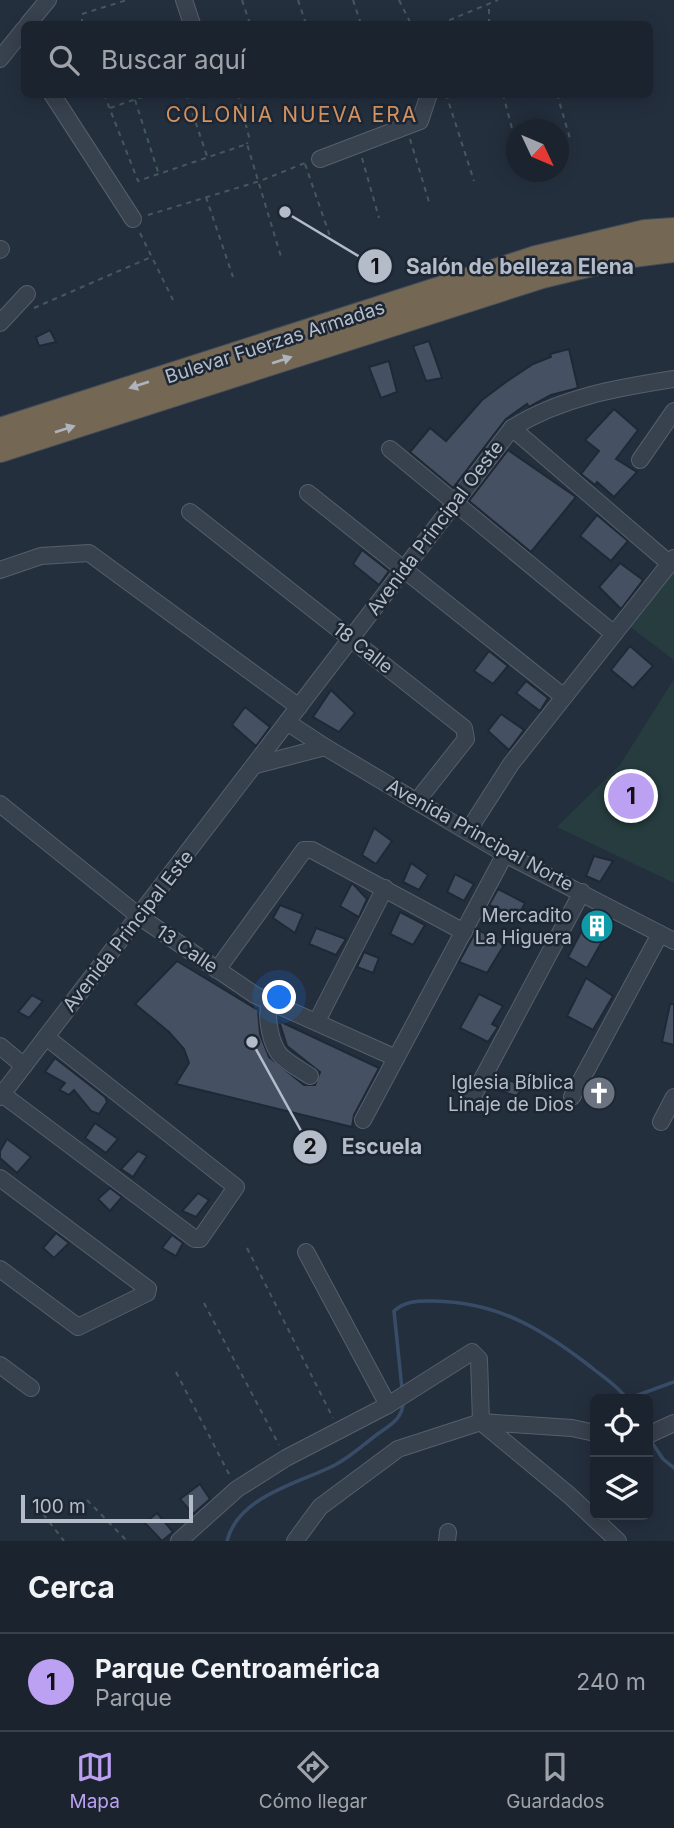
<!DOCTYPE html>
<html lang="es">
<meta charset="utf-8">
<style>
body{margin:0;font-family:Inter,sans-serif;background:#282f3a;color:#f1f3f6}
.controls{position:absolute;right:21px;bottom:21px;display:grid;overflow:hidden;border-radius:10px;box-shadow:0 4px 18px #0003}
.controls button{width:63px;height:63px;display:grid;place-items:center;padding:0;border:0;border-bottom:2px solid #39404a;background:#1b232e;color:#f1f3f6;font:35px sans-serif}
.compass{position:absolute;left:506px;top:119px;width:63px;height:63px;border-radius:50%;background:#1b232e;box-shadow:0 4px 18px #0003;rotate:134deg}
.scale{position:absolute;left:21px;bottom:18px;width:172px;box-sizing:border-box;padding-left:7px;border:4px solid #b4bcc9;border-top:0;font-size:19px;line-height:24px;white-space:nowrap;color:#b4bcc9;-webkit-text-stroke:5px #1d2633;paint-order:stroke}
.you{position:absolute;left:280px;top:998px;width:24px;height:24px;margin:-18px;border:5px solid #fff;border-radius:50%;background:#1a73e8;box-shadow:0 0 0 10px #1a73e833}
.badge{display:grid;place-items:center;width:46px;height:46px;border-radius:50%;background:#bca0f2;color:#111;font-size:23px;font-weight:700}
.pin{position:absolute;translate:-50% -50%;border:4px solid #fff;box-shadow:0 2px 7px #0006}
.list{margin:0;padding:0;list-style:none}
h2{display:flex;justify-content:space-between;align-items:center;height:91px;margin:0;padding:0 28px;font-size:30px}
h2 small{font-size:23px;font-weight:400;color:#a0a4aa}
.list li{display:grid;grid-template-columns:46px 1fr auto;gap:21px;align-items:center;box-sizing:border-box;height:98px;padding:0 28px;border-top:2px solid #39404a}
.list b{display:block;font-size:26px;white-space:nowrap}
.list p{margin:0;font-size:23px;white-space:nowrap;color:#a0a4aa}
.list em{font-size:23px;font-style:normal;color:#a0a4aa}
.icon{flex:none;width:38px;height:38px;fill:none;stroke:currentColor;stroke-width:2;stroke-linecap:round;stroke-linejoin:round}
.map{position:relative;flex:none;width:674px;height:1541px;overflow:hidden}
.search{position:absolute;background:#1b232e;box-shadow:0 4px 18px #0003;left:21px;right:21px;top:21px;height:77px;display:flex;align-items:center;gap:18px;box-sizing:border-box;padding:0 24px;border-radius:10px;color:#a0a4aa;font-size:26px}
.sheet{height:189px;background:#1b232e}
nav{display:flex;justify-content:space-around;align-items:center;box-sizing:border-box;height:98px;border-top:2px solid #39404a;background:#1b232e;font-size:19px;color:#a0a4aa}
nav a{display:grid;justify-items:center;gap:4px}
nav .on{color:#bca0f2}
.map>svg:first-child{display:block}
</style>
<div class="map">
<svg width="674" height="1541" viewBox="0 0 674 1541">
<rect width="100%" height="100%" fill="#242f3e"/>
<g fill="#263c3f">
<path d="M674 569V660L629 626Z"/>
<path d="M674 679V883L557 827 620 765Z"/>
</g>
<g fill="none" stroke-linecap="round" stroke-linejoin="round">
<g stroke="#394c67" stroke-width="3.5">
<path d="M402 1389 394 1311C406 1300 419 1301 434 1301 498 1302 542 1329 591 1367 603 1377 618 1386 627 1399"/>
<path d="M627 1399 674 1382"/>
<path d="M651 1441 663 1459 674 1468"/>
<path d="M227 1541C238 1496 300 1483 335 1465 352 1456 364 1444 379 1433 392 1424 404 1417 403 1400"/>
</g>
</g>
<g fill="#455162" stroke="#1f2835" stroke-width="2">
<path d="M50 330 56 342 39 346 36 337Z"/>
<path d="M429 341 442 378 426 381 413 346Z"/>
<path d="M569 349 578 388 551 395 529 407 527 404 506 419 453 488 410 452 430 428 446 441 482 400 506 382 533 364 551 357 550 354Z"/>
<path d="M389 361 397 392 381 398 369 367Z"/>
<path d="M614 409 638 430 616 459 637 472 614 497 597 482 595 485 581 474 599 451 585 440Z"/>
<path d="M508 450 576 497 531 552 469 501Z"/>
<path d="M597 515 628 541 611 561 580 536Z"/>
<path d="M362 550 389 571 379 585 353 564Z"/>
<path d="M620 563 643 580 621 609 599 587Z"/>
<path d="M630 646 653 666 633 688 611 670Z"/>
<path d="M489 651 508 666 493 684 474 671Z"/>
<path d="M526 681 548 698 540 711 516 693Z"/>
<path d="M331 690 355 713 339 732 313 717Z"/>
<path d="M245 707 270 727 256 746 232 725Z"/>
<path d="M501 714 524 730 509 750 488 731Z"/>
<path d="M374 828 392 841 376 864 362 855Z"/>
<path d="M594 856 613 861 600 882 586 876Z"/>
<path d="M411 863 428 875 419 890 403 882Z"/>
<path d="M455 874 474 884 464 901 447 892Z"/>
<path d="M352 883 367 899 359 917 340 906Z"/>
<path d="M498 889 525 903 518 917 489 905Z"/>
<path d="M280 905 303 914 295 933 273 918Z"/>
<path d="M592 911 613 922 587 968 568 957Z"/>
<path d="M400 912 425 925 413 945 390 934Z"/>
<path d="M316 928 346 939 336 955 309 944Z"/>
<path d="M477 929 504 945 487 973 459 962Z"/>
<path d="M364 952 379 958 373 973 357 967Z"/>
<path d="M177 961 258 1010 260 1034 269 1057 304 1085H315L320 1072 287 1046 279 1021 379 1068 354 1115 352 1127 176 1084 189 1063 184 1049 169 1032 135 1004Z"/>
<path d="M586 978 613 996 593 1030 567 1016Z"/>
<path d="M479 994 503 1006 492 1024 498 1027 488 1042 460 1028Z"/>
<path d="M32 995 43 1001 29 1018 18 1012Z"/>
<path d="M670 1004H674V1045L662 1042Z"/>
<path d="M55 1058 105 1097 107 1102 99 1114 91 1111 74 1090 69 1095 59 1090 65 1083 45 1072Z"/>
<path d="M497 1075 525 1087 516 1096 495 1089Z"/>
<path d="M594 1078 614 1090 604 1108 584 1096Z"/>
<path d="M95 1123 118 1139 106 1153 85 1138Z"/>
<path d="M7 1139 31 1157 17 1173 0 1158V1151Z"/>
<path d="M138 1151 147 1156 133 1177 121 1169Z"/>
<path d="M110 1188 122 1197 110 1211 98 1199Z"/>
<path d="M198 1193 209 1200 196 1217 182 1211Z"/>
<path d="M56 1233 69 1243 54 1258 43 1248Z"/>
<path d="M172 1235 183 1243 176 1256 162 1248Z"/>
<path d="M200 1484 210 1499 193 1514 180 1499Z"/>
<path d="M157 1513 173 1532 162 1541 145 1523Z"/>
</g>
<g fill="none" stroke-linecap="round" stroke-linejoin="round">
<defs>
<g id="minor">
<path d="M184 0 192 24"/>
<path d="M28 24 48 0"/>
<path d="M0 59 24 29"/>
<path d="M52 94 133 219"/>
<path d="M320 159 420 121 429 94"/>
<path d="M0 250 1 249"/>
<path d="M0 323 27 294"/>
<path d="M512 428 670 564"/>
<path d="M390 449 614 634"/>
<path d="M640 460 674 411"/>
<path d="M308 493 564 697"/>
<path d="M190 512 464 728 466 739 417 801"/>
<path d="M0 570 41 556 89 553 299 707"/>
<path d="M287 722 325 747"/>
<path d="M256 765 325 747 505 854 674 941"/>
<path d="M0 804 140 917 255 995 396 1058"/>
<path d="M468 831 511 764 674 558"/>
<path d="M217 970 304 850H312L464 932"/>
<path d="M270 1004C265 1017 271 1047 282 1057 290 1064 301 1070 310 1076"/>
<path d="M317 1021 385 888"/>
<path d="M0 1046 24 1066"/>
<path d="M2 1094 195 1239H200L236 1187 46 1037"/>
<path d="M0 1097 512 428C562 397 617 388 674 379"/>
<path d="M572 1097 660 934"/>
<path d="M470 1102 582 892"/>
<path d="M363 1120 505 854"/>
<path d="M661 1122 674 1097"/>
<path d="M0 1178 148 1289 147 1293 78 1327 0 1269"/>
<path d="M306 1252 388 1405"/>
<path d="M0 1365 31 1388"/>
<path d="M648 1435 674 1423"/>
<path d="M179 1541 237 1489 286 1458 388 1405 472 1352 479 1359 481 1422 569 1495 618 1541"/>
<path d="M295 1541 320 1507 398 1449 481 1422 572 1428 595 1433"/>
<path d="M447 1541 448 1532"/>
</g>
<g id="highway">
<path d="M0 430 536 258 645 232 674 230"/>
<path d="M0 450 542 276 625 256 674 250"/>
</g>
</defs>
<use href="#minor" stroke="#565f6c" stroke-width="18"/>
<use href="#highway" stroke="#434c59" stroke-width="26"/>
<g stroke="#44595c" stroke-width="2" stroke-dasharray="5 5" stroke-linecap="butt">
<path d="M242 0 250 24"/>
<path d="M298 0 306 24"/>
<path d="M353 0 361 24"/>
<path d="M399 0 411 24"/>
<path d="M82 24V14L127 0"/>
<path d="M440 24 498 0"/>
<path d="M489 24V5"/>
<path d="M104 94 138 181 247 144 282 260"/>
<path d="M186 94 208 159"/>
<path d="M238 94 249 137 247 144"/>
<path d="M446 94 474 181"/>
<path d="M503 94 516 144"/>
<path d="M557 94 571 142"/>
<path d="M135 100 159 175"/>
<path d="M110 108 151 94"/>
<path d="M410 139 429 202"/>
<path d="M362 158 379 218"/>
<path d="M305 164 331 239"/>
<path d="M206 197 233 277"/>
<path d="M148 215 260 181 305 163"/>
<path d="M140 233 173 300"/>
<path d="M34 308 151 257"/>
<path d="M247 1248 333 1418"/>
<path d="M204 1303 279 1445"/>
<path d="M176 1372 230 1476"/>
<path d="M87 1500 127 1541"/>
<path d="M37 1506 64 1541"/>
</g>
<use href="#minor" stroke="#38414e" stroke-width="16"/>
<use href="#highway" stroke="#746855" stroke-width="24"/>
</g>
<defs><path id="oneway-solid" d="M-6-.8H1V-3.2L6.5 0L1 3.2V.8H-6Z" transform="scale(1.75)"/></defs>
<g fill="#aeb4bd">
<use href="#oneway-solid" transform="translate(282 360) rotate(-18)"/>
<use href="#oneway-solid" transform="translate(139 385) rotate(162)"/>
<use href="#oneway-solid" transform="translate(65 429) rotate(-18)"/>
</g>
<defs>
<symbol id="building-disc" viewBox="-11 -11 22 22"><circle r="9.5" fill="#0f9aa8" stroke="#1d2633"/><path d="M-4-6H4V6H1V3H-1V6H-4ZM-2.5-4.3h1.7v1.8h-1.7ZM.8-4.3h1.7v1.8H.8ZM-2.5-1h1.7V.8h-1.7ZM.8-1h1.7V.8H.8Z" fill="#fff"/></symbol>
<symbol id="church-disc" viewBox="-11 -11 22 22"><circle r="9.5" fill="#6b7280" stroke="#1d2633"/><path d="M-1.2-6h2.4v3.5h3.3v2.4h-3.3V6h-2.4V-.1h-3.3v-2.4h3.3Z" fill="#fff"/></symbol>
</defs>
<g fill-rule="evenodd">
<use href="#building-disc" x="578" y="907" width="38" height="38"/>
<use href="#church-disc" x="580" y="1074" width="38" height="38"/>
</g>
<g text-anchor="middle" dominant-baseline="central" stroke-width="5" stroke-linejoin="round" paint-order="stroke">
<g font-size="19" fill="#b4bcc9" stroke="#1d2633">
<text transform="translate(275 342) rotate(-18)">Bulevar Fuerzas Armadas</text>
<text transform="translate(435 528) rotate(-53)">Avenida Principal Oeste</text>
<text transform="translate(363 648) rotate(38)">18 Calle</text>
<text transform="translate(480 835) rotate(29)">Avenida Principal Norte</text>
<text transform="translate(128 931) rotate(-52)">Avenida Principal Este</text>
<text transform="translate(187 949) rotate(34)">13 Calle</text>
</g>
<g font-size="19" fill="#b4bcc9" stroke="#1d2633" text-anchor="end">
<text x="572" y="915">Mercadito<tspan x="572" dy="22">La Higuera</tspan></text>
<text x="574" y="1082">Iglesia Bíblica<tspan x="574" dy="22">Linaje de Dios</tspan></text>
</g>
<g font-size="21" letter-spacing="2" fill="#d59563" stroke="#1d2633">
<text x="292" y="114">COLONIA NUEVA ERA</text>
</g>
</g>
<path fill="none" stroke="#b4bcc9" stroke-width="2.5" d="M285 212L375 266M252 1042L310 1147"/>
<g fill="#b4bcc9" stroke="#1d2633" stroke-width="2.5">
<circle cx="285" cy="212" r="7"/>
<circle cx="252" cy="1042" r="7"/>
<circle cx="375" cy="266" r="18"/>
<circle cx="310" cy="1147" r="18"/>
</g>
<g font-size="21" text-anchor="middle" font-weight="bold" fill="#111">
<text x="375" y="274">1</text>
<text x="310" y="1154">2</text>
</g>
<g font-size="21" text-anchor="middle" font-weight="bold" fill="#b4bcc9" stroke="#1d2633" stroke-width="5" stroke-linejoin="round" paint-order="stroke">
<text x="520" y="274">Salón de belleza Elena</text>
<text x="382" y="1154">Escuela</text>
</g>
</svg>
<div class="controls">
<button><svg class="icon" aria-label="locate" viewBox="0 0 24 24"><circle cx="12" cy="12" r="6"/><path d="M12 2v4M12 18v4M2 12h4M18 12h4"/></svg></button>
<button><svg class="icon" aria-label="layers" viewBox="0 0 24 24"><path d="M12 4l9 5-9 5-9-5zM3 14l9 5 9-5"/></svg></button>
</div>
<svg class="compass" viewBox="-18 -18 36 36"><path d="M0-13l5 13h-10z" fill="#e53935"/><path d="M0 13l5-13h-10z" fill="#a0a4aa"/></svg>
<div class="scale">100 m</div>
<div class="you"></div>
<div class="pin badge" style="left:631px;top:796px">1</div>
<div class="search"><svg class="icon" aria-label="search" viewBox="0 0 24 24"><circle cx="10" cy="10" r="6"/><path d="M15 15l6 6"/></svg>Buscar aquí</div>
</div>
<section class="sheet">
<h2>Cerca<small></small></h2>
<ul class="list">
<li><span class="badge">1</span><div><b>Parque Centroamérica</b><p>Parque</p></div><em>240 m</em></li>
</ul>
</section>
<nav>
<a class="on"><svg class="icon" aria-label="map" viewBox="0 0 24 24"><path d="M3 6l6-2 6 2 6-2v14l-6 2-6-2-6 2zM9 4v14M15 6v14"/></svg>Mapa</a>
<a><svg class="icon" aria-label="directions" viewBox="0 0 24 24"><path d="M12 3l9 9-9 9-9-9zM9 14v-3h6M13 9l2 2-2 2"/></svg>Cómo llegar</a>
<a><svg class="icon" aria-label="saved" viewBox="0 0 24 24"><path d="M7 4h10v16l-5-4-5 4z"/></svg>Guardados</a>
</nav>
